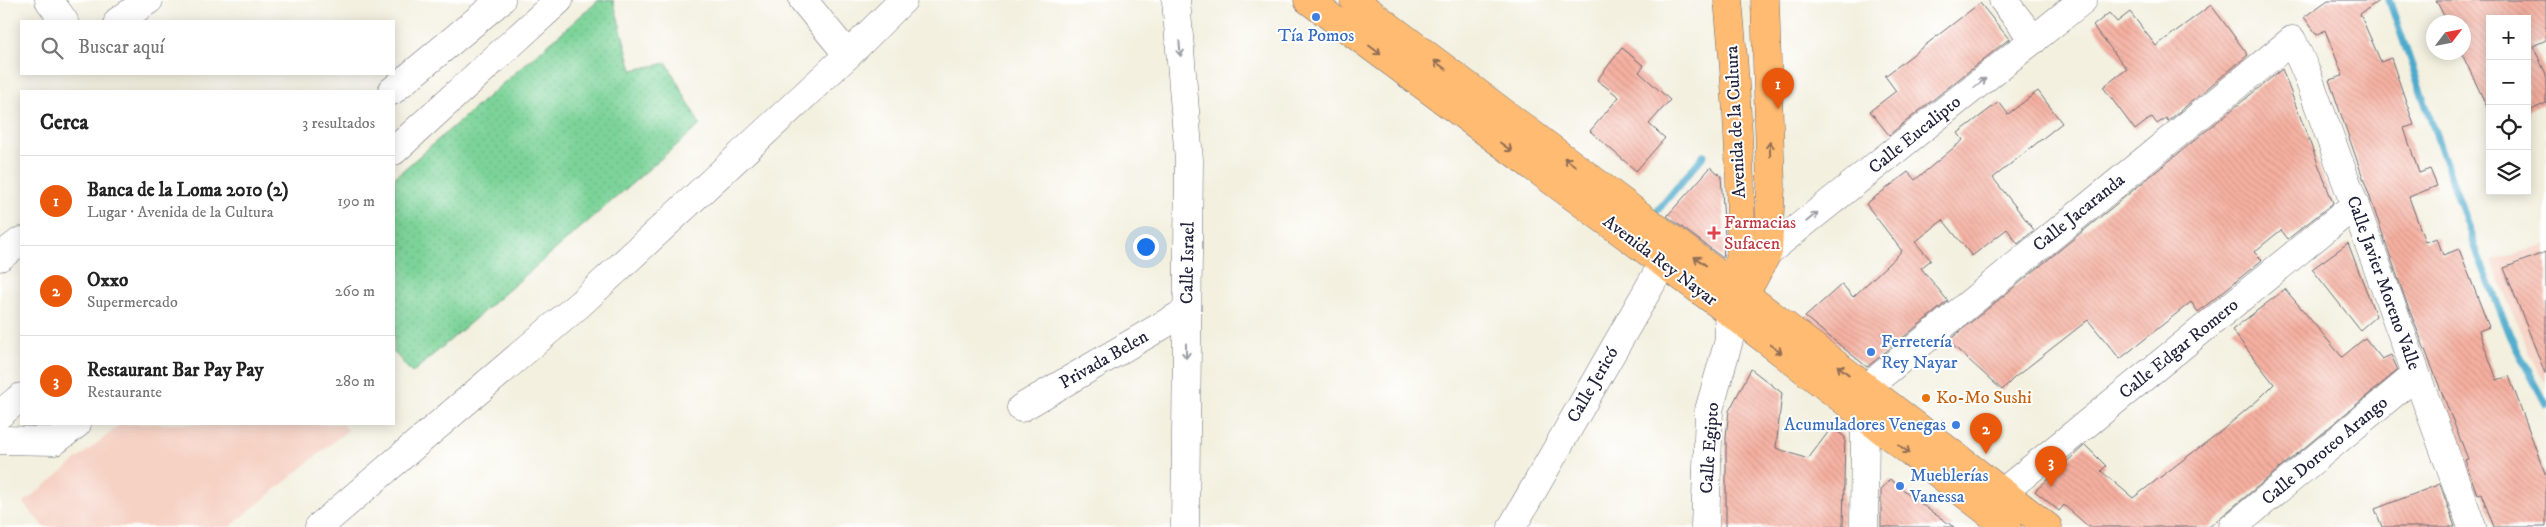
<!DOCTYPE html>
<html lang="es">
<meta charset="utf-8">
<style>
body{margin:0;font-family:"IM FELL DW Pica",serif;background:#f6f6f6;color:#222}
.controls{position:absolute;right:15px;top:15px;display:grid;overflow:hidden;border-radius:0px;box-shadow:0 2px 12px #0003}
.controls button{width:45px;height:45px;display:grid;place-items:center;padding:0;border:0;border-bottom:1px solid #e0e0e0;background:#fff;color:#222;font:25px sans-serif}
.compass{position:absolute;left:2426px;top:15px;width:45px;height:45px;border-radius:50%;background:#fff;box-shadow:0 2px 12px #0003;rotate:58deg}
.you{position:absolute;left:1145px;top:246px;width:18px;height:18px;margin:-12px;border:4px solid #fff;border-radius:50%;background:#1a73e8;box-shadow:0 0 0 8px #1a73e833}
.badge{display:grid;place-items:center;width:32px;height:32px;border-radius:50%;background:#ea580c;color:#fff;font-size:16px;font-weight:700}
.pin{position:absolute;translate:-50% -41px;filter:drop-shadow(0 1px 2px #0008)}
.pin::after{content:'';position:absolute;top:26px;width:18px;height:15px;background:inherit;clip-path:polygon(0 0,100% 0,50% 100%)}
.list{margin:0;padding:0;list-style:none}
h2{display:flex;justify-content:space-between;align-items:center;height:65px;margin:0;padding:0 20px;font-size:21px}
h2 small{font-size:16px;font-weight:400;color:#767676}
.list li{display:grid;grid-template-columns:32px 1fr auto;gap:15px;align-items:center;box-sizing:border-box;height:90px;padding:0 20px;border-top:1px solid #e0e0e0}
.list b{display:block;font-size:19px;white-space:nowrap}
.list p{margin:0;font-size:16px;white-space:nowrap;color:#767676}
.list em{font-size:16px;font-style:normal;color:#767676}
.icon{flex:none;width:28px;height:28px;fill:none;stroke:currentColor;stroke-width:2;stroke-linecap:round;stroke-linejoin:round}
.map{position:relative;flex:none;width:2546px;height:527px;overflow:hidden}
.search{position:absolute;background:#fff;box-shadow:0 2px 12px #0003;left:20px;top:20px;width:375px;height:55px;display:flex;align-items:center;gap:12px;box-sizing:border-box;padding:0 18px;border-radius:0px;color:#767676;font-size:19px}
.panel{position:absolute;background:#fff;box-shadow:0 2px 12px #0003;left:20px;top:90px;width:375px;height:335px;border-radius:0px}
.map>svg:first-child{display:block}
</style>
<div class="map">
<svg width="2546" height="527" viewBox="0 0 2546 527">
<defs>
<pattern id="park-dots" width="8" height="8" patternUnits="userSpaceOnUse" patternTransform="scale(1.25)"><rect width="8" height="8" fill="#7bd398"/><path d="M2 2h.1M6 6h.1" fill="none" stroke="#6ab584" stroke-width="1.8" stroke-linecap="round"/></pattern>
<pattern id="building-back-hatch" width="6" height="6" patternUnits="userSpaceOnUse" patternTransform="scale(1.25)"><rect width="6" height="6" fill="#f5b0a0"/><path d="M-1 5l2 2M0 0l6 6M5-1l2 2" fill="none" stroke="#d2978b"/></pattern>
</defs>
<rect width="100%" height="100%" fill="#fff"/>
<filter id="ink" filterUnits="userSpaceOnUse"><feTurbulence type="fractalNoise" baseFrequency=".02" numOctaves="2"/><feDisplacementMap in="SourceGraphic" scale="10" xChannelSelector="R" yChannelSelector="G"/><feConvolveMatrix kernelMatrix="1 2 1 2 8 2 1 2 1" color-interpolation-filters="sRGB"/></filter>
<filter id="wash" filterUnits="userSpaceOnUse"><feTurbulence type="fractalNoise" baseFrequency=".0096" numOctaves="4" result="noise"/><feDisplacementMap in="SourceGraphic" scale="20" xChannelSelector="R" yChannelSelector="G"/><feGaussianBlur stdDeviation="1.12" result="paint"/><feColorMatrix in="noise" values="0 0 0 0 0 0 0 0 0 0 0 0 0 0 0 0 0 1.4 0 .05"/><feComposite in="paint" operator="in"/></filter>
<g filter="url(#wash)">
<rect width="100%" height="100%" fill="#f3f0df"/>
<g fill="#f6d2c5">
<path d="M2546 244V382L2536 369 2491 261Z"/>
<path d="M121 424H342L348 430 230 527H44L23 503Z"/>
</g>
<path fill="url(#park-dots)" stroke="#4e7a6a" d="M599 0H613L632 70 667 63 700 125 412 373 394 352V178Z"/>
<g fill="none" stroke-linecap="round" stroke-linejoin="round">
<g stroke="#4eaacc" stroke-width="7">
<path d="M2389 0 2478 255 2512 340 2546 404"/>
<path d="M1658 210 1704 155"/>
</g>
</g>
<g id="blocks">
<g fill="url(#building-back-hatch)">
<path d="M2328 0H2380L2360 14 2381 62 2391 58 2414 125 2404 128 2419 173 2430 169 2437 186 2409 197 2425 242 2437 238 2443 255 2459 249 2489 327 2479 331 2497 380 2509 376 2546 476V527H2494L2481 493 2477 494 2465 460 2468 459 2407 304 2329 80 2343 76 2325 30 2317 35 2304 17Z"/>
<path d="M2436 0H2546V40L2533 46 2546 74V103L2527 112V19H2490V113L2461 52H2464V22H2447Z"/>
<path d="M1980 3 2009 39 1889 135 1870 111 1896 91 1885 76Z"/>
<path d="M2211 5 2248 55 2168 121 2166 118 2157 124 2152 117 2135 130 2103 87 2127 69 2093 26 2109 13 2117 22 2130 12 2156 46Z"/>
<path d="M1622 48 1644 66 1639 72 1670 100 1649 124 1665 138 1636 171 1590 131 1619 97 1597 80Z"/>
<path d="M2282 69 2333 203 2288 239 2281 230 2254 252 2262 260 2198 312 2191 302 2120 359 2088 320 2014 378 2002 390 1948 341Z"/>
<path d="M2038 91 2062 123 1993 178 2034 230 2018 244 2007 229 1972 256 1943 220 1915 242 1931 260 1921 268 1948 301 1867 367 1805 317 1842 284 1853 297 1902 251 1866 204 1908 172 1915 180 1963 140 1958 133 1999 102 2008 114Z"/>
<path d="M1711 167 1721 176 1725 236 1723 258 1667 216Z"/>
<path d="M2348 243 2376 316 2360 330 2312 269Z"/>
<path d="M2546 252V373H2545L2504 268Z"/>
<path d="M2285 289 2342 357 2365 338 2382 359 2391 355 2398 370 2209 527H2089L2064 505 2059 511 2035 491 2085 445 2106 466 2101 471 2133 498 2221 431 2259 399 2274 384 2232 330Z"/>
<path d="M1751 369 1782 393 1776 448 1808 459 1832 427 1845 437 1843 527H1726V436L1729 411Z"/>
<path d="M1890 479 1929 510 1954 527H1881V490Z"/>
<path d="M2440 484 2455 527H2382L2375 509Z"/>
</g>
</g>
</g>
<g filter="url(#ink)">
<use href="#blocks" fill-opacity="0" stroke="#6b6a74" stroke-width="1"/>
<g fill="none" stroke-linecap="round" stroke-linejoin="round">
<defs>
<g id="minor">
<path d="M49 0 64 21"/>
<path d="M1176 0 1189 160 1185 527"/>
<path d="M2003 0 2034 40"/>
<path d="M118 21 149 0"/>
<path d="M848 55 903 0"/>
<path d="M392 91 501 0"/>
<path d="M394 151 559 0"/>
<path d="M1750 251 1768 252 2083 0"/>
<path d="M0 257 21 241"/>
<path d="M1866 388 2292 40 2307 74 2472 527"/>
<path d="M1021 408 1187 311"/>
<path d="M0 414 21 397"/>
<path d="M0 440 55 441 77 424"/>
<path d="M2003 492 2355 205"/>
<path d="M319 527 581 303 848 55 803 0"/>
<path d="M1512 527 1674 244"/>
<path d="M1705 527 1709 410 1729 340 1728 312"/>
<path d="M1864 527 1865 419"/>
<path d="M2233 527 2416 375"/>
</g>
<g id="major">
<path d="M1308 0 1745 324 2007 527"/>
<path d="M1354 0 1729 282 2048 527"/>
<path d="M1728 298C1728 279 1741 264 1741 247 1741 164 1736 82 1728 0"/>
<path d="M1744 313 1745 295 1768 252 1771 186 1765 0"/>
</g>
</defs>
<use href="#minor" stroke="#6b6a74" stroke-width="29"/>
<use href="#major" stroke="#6b6a74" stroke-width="29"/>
<use href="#minor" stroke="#fff" stroke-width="28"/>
<use href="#major" stroke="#ffbb71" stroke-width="28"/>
</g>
<defs><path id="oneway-shaft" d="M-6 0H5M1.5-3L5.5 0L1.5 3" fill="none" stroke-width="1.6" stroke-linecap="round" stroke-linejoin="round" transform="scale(1.25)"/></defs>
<g stroke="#9c9ca7">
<use href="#oneway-shaft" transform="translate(1180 49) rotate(85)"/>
<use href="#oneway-shaft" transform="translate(1980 83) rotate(-39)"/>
<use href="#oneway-shaft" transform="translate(1812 217) rotate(-39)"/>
<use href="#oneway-shaft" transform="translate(1186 351) rotate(90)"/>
</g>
<g stroke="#906e56">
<use href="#oneway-shaft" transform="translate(1375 50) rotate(37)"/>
<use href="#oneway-shaft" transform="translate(1440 65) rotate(-143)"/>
<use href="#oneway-shaft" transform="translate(1506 147) rotate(37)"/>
<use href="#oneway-shaft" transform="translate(1770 149) rotate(-91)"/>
<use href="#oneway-shaft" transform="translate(1570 162) rotate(-143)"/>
<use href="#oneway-shaft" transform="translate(1700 261) rotate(-144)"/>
<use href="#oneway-shaft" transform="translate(1776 349) rotate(38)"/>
<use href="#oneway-shaft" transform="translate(1843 370) rotate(-142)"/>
<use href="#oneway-shaft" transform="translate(1904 449) rotate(37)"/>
</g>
</g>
<g fill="#3f7fe0" stroke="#fff" stroke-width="2">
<circle cx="1316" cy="17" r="5"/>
<circle cx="1871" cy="352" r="5"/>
<circle cx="1956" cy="425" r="5"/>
<circle cx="1900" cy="486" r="5"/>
</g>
<path fill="#e0444e" stroke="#fff" stroke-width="2" d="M1711.5 225.5h5v5h5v5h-5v5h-5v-5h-5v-5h5z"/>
<circle fill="#e8710a" stroke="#fff" stroke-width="2" cx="1926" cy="398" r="5"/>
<g text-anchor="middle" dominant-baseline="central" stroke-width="4" stroke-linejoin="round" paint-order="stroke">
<g font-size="18" fill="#366cbe" stroke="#fff" text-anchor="start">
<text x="1316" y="36" text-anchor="middle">Tía Pomos</text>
<text x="1881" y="342">Ferretería<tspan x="1881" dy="21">Rey Nayar</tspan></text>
<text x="1946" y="425" text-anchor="end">Acumuladores Venegas</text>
<text x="1910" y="476">Mueblerías<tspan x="1910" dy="21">Vanessa</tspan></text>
</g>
<g font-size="18" fill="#22223b" stroke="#fff">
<text transform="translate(1736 122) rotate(-93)">Avenida de la Cultura</text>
<text transform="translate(1915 135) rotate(-39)">Calle Eucalipto</text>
<text transform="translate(2079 213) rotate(-39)">Calle Jacaranda</text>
<text transform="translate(1660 261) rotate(37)">Avenida Rey Nayar</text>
<text transform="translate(1188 263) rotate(-89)">Calle Israel</text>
<text transform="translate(2383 283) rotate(70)">Calle Javier Moreno Valle</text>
<text transform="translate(2179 349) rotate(-39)">Calle Edgar Romero</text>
<text transform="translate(1104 360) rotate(-30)">Privada Belen</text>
<text transform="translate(1593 385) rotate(-60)">Calle Jericó</text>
<text transform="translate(1710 448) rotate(-86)">Calle Egipto</text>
<text transform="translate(2325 451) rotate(-40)">Calle Doroteo Arango</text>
</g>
<g font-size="18" fill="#be3a42" stroke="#fff" text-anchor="start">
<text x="1724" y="223">Farmacias<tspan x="1724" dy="21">Sufacen</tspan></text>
</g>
<g font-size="18" fill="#c56008" stroke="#fff" text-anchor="start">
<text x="1936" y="398">Ko-Mo Sushi</text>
</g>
</g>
</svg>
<div class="controls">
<button>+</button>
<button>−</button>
<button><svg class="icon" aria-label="locate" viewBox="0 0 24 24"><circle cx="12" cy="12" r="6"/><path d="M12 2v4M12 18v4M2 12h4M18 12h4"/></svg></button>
<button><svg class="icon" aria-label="layers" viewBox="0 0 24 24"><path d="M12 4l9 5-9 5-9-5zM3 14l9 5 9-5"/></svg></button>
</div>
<svg class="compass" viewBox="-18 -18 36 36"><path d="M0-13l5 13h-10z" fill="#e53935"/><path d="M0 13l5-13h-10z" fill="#767676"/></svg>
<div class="you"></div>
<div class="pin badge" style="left:1778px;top:109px">1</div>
<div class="pin badge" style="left:1986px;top:454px">2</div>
<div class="pin badge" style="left:2051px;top:487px">3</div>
<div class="search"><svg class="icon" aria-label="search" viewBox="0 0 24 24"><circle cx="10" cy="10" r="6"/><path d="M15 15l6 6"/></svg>Buscar aquí</div>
<section class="panel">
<h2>Cerca<small>3 resultados</small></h2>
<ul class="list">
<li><span class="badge">1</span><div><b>Banca de la Loma 2010 (2)</b><p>Lugar · Avenida de la Cultura</p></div><em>190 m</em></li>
<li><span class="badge">2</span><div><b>Oxxo</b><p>Supermercado</p></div><em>260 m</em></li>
<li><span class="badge">3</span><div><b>Restaurant Bar Pay Pay</b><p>Restaurante</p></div><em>280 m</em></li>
</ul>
</section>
</div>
